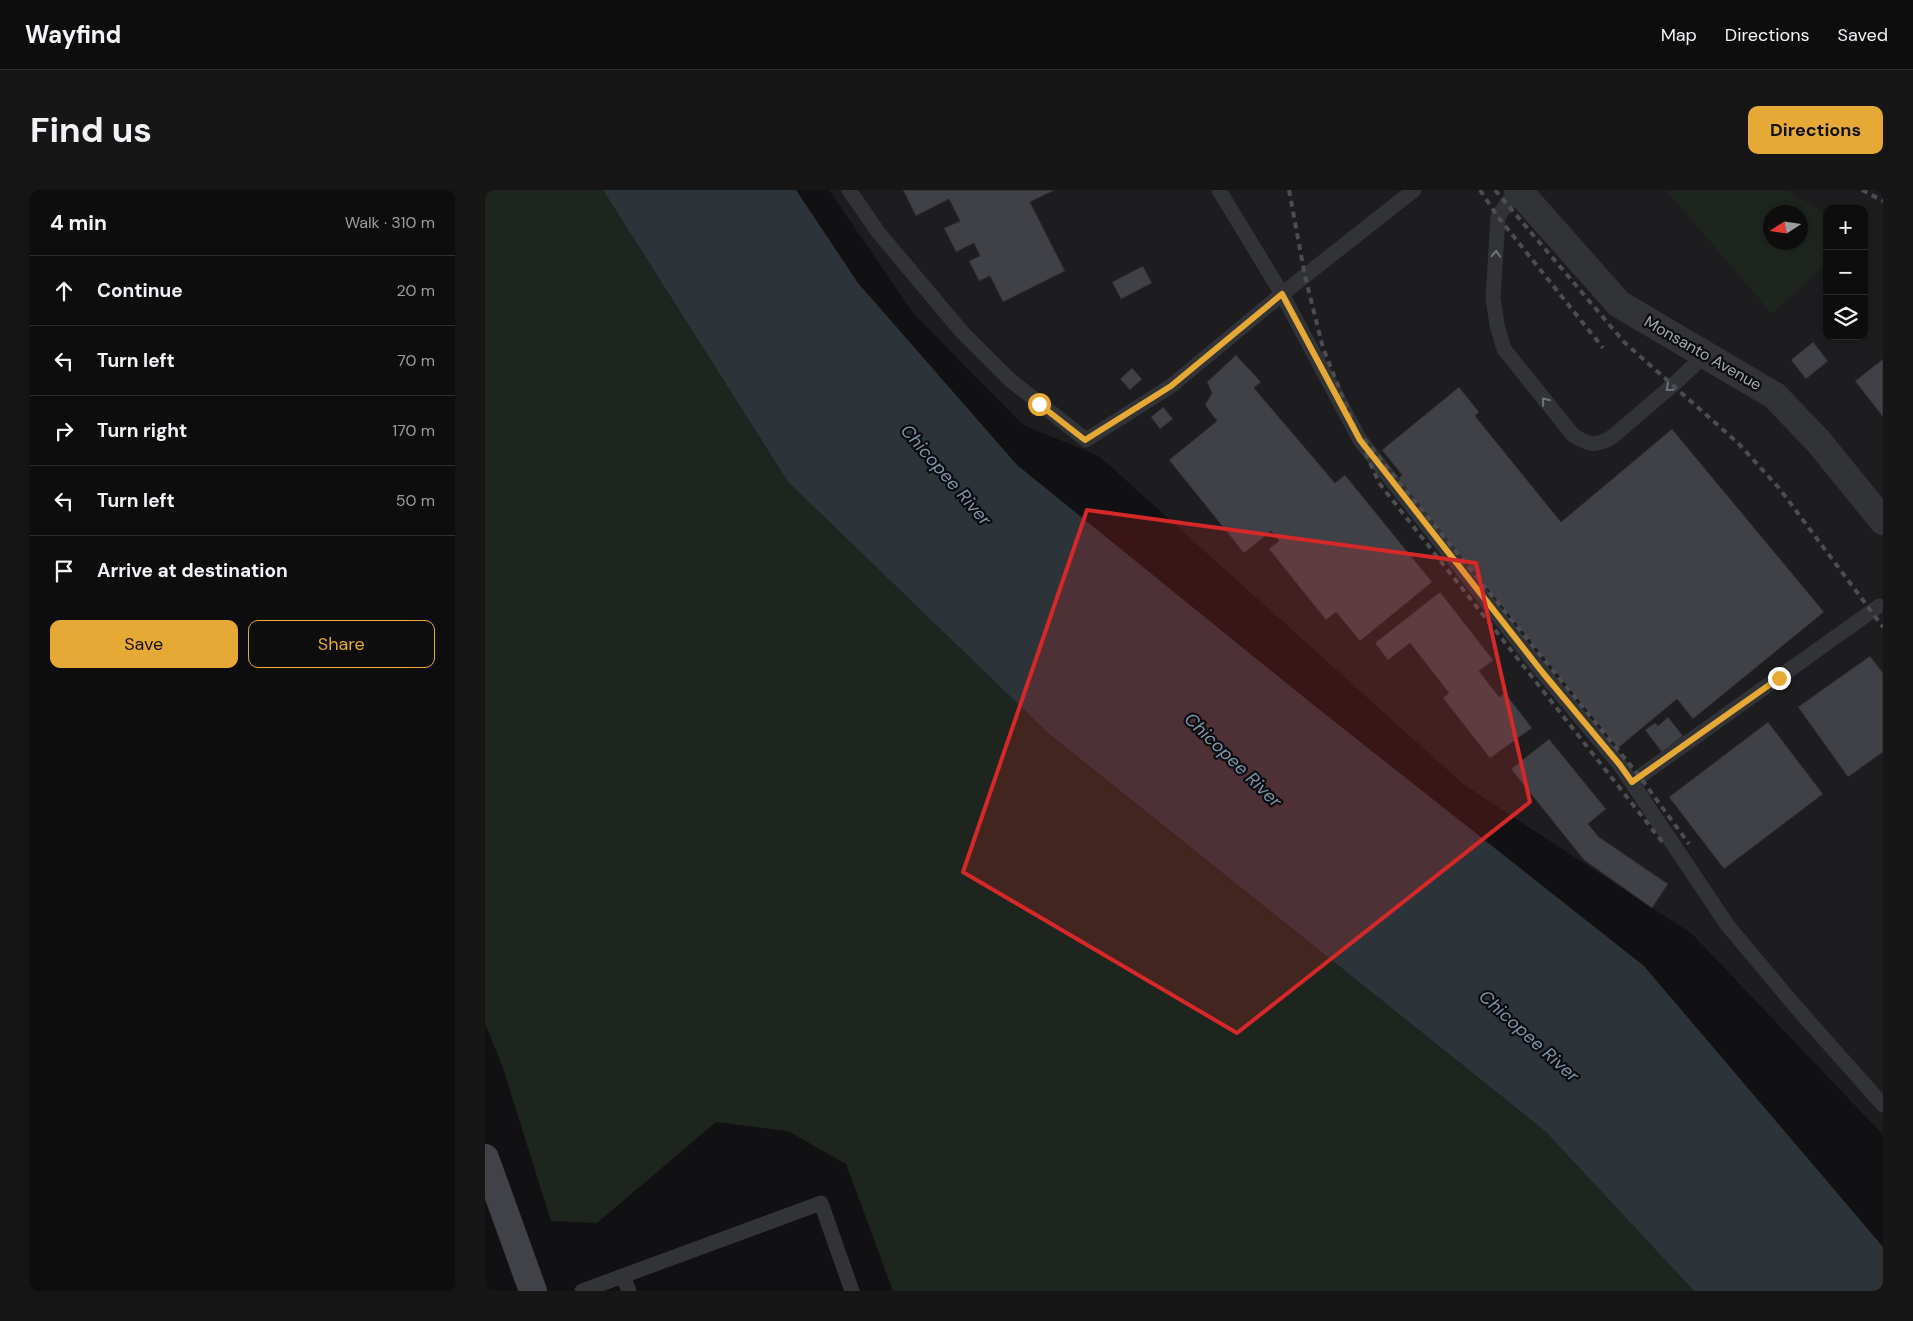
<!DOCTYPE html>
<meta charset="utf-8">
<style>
body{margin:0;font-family:"DM Sans",sans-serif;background:#161617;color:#f1f3f6}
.controls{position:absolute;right:15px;top:15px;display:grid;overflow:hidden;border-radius:10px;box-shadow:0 2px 8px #0003}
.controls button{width:45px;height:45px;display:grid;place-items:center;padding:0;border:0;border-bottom:1px solid #2d2d2e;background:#0d0d0e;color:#f1f3f6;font:25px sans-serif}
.compass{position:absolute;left:1278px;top:15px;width:45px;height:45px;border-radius:50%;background:#0d0d0e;box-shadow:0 2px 8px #0003;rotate:258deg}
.stop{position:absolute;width:15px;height:15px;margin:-11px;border:4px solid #e6a936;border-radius:50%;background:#fff}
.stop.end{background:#e6a936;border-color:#fff;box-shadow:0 1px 5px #0008}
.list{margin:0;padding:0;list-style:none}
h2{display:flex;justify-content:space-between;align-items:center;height:65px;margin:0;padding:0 20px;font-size:21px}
h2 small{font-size:16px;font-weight:400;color:#9a9c9e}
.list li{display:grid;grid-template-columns:32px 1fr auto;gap:15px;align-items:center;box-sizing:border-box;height:70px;padding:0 20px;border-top:1px solid #2d2d2e}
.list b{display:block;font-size:19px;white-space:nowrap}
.list em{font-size:16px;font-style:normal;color:#9a9c9e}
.actions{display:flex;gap:10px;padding:15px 20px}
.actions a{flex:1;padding:11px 0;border:1px solid #e6a936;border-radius:10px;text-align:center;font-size:18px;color:#e6a936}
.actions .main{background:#e6a936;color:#111}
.icon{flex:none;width:28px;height:28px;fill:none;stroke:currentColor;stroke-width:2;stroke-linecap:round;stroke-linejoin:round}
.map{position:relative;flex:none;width:1398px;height:1101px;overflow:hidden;border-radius:10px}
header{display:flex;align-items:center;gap:30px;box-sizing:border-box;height:70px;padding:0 25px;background:#0d0d0e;border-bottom:1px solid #2d2d2e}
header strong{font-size:24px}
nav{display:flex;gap:28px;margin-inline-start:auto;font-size:18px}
.intro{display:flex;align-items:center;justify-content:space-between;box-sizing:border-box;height:120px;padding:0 30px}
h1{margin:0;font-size:35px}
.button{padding:12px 22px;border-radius:10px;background:#e6a936;color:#111;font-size:18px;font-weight:700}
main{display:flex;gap:30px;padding:0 30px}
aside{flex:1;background:#0d0d0e;border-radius:10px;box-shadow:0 2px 8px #0003}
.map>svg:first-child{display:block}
</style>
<header>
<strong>Wayfind</strong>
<nav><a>Map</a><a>Directions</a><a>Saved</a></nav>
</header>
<div class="intro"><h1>Find us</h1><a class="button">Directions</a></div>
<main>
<aside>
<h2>4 min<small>Walk · 310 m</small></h2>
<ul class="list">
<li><svg class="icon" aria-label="ahead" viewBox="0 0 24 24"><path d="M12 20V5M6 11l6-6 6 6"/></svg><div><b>Continue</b></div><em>20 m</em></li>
<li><svg class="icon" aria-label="left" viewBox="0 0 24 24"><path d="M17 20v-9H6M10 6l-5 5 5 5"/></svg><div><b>Turn left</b></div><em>70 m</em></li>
<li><svg class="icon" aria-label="right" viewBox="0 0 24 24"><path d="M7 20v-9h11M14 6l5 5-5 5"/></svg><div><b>Turn right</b></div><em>170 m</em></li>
<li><svg class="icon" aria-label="left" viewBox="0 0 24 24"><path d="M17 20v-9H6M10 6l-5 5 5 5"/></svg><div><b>Turn left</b></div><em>50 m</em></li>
<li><svg class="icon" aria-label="arrive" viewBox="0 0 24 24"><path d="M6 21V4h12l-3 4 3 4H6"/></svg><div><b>Arrive at destination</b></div></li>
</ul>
<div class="actions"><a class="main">Save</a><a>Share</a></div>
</aside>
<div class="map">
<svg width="1398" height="1101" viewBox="0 0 1398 1101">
<rect width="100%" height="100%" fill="#111113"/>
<path fill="#1d1d20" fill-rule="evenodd" d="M344 0H1398V945L1207 744 978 594 614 266 538 235 428 123ZM1342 19H1379V146H1342ZM1286 22H1316V52H1286Z"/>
<g fill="#1e251f" fill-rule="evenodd">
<path d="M0 0H118L303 292 563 543 1060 941 1209 1101H408L361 974 303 941 231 932 112 1033 66 1031 18 878 0 833Z"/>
<path d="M1181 0H1300L1342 24V73L1287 124ZM1286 22H1316V52H1286Z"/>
</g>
<path fill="#2c343a" d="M118 0H311L373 93 532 275 831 517 1159 776 1398 1057V1101H1209L1060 941 563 543 303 292Z"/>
<g fill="#404146" stroke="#2b2b2f">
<path d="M418 0H570L545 12 580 81 518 112 505 86 494 91 484 71 495 66 489 53 471 62 459 38 475 31 464 9 431 26Z"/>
<path d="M658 76 667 93 636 109 627 92Z"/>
<path d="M1328 152 1343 171 1321 189 1306 170Z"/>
<path d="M751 165 776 192 769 198 850 293 860 285 947 392 875 451 851 422 841 430 784 359 794 351 786 341 759 363 684 270 732 231 720 215 727 203 722 192Z"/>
<path d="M1398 169V227L1370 191Z"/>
<path d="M647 178 657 189 645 200 635 189Z"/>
<path d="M974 197 994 222 990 226 1076 332 1187 239 1339 422 1208 529 1192 509 1133 558 913 289 917 285 897 260Z"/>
<path d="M678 217 688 229 675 239 666 227Z"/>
<path d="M955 402 1008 470 994 481 1014 507 1020 503 1047 538 1005 568 958 508 964 503 925 453 903 470 890 453Z"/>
<path d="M1385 466 1398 483V562L1363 587 1313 517Z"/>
<path d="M1183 527 1198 546 1177 562 1160 540 1170 533 1173 536Z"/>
<path d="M1283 532 1338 604 1239 679 1184 607Z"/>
<path d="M1064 549 1121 619 1103 634 1114 647 1183 694 1167 718 1099 670 1026 579Z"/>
</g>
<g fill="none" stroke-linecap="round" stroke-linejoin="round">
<g stroke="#323337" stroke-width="15">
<path d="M364 0 393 42 477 142 524 189 601 250 686 196 797 104 929 0"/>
<path d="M734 0 797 104 875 250 1058 483 1135 575 1243 736 1311 817 1398 915"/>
<path d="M1031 0 1013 27 1008 108 1012 135 1019 159 1088 245C1104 255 1110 257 1127 247L1188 195 1220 165"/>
<path d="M1147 592 1394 416"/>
<path d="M138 1086 144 1101"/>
<path d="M97 1101 336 1013 367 1101"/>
</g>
<path stroke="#323337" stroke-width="28" d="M1033 0 1134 114 1290 206 1333 251 1398 331"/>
<path stroke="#414247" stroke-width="28" d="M0 968 48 1101"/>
<g stroke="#4c4d52" stroke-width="4" stroke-dasharray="6 5" stroke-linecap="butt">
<path d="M804 0 820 86 838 158 875 250 894 293 1179 654"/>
<path d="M995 0 1013 27 1118 158"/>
<path d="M1010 0 1139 152 1253 253 1294 298 1398 437"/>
<path d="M1377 0 1398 11"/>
<path d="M879 249 1155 587 1204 654"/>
</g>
</g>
<defs><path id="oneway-chevron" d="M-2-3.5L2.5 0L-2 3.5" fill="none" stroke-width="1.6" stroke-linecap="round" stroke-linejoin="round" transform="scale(1.25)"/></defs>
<g stroke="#70737b">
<use href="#oneway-chevron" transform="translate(1011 64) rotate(-87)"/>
<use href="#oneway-chevron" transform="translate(1184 198) rotate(139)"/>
<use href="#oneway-chevron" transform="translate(1060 211) rotate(-129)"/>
</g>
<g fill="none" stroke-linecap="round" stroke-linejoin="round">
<path stroke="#e6a936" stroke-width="6" d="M554 214 600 250 686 196 797 104 875 250 1058 483 1135 575 1147 592 1294 488"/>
</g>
<path fill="#d62828" fill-opacity="0.2" stroke="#d62828" stroke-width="4" stroke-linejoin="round" d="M602 320 991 373 1045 612 752 843 478 682Z"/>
<g text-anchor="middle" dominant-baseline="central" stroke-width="4.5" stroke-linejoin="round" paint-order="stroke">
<g font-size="16" fill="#a3a8b2" stroke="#0c0c0e">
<text transform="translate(1218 163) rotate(30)">Monsanto Avenue</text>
</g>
<g font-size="18" font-style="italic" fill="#7c96ac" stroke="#0c0c0e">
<text transform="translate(461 285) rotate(49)">Chicopee River</text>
<text transform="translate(748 570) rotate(44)">Chicopee River</text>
<text transform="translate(1044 846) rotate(42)">Chicopee River</text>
</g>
</g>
</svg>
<div class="controls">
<button>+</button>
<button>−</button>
<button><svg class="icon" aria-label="layers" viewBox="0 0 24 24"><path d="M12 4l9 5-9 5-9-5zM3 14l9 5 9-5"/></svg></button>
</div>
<svg class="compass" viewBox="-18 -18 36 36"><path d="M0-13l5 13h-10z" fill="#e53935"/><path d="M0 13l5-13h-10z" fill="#9a9c9e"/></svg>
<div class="stop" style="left:554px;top:214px"></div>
<div class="stop end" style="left:1294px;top:488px"></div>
</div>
</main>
